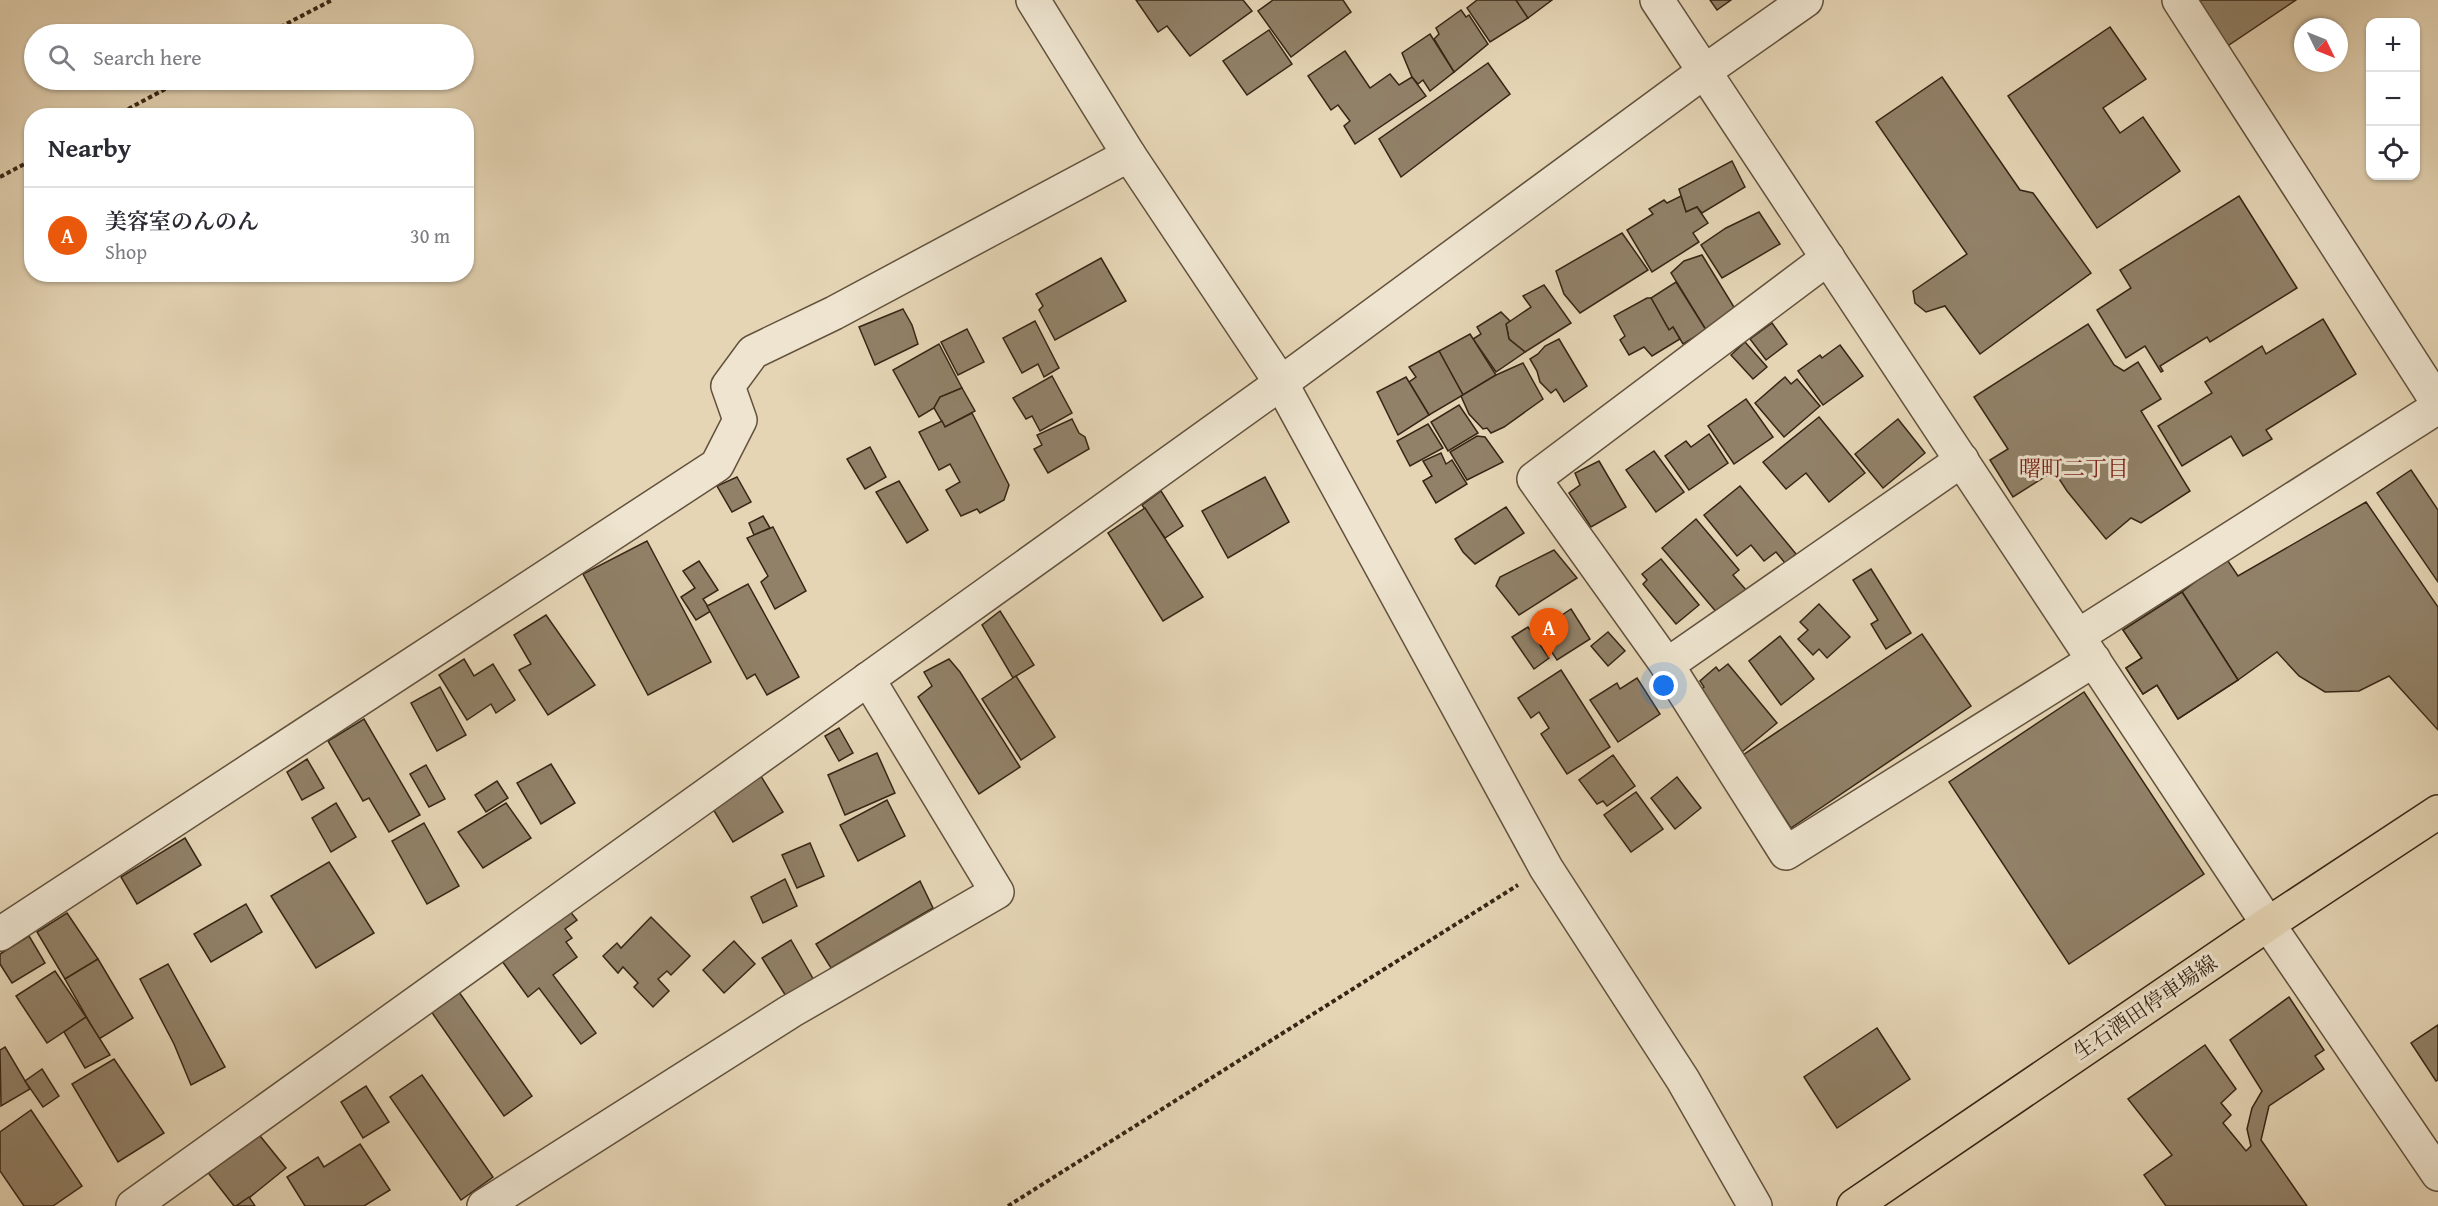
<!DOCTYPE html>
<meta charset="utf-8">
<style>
body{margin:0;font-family:"Gentium Book Plus","Noto Serif JP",serif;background:#f2f2f3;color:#2b2b33}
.controls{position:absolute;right:18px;top:18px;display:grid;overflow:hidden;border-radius:12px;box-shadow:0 2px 4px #0004}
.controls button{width:54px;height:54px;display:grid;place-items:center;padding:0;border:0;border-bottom:2px solid #e1e1e2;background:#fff;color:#2b2b33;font:30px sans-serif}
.compass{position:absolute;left:2294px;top:18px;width:54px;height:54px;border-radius:50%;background:#fff;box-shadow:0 2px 4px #0004;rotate:133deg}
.you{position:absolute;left:1664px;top:686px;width:21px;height:21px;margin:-15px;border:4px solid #fff;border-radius:50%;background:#1a73e8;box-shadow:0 0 0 9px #1a73e833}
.badge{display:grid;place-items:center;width:39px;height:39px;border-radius:50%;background:#ea580c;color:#fff;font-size:20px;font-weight:700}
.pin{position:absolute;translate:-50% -50px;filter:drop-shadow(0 2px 3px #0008)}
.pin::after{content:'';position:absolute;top:32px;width:21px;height:18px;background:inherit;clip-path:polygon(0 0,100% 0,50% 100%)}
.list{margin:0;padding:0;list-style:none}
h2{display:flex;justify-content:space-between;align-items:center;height:78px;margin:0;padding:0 24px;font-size:26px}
h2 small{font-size:20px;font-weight:400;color:#7c7c81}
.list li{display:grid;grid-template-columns:39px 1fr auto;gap:18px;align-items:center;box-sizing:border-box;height:96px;padding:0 24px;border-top:2px solid #e1e1e2}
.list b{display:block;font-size:22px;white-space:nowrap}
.list p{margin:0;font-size:20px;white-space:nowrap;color:#7c7c81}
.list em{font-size:20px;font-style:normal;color:#7c7c81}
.icon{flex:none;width:33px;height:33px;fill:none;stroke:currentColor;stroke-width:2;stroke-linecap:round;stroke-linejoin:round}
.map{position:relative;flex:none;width:2438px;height:1206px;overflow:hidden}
.search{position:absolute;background:#fff;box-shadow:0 2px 4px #0004;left:24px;top:24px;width:450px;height:66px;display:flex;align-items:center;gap:15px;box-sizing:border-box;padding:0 21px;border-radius:33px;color:#7c7c81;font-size:22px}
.panel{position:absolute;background:#fff;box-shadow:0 2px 4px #0004;left:24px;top:108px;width:450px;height:174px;border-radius:24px}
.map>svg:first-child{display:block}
</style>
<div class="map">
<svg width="2438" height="1206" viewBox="0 0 2438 1206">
<rect width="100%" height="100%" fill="#e5d5b5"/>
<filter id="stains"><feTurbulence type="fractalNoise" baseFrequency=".00333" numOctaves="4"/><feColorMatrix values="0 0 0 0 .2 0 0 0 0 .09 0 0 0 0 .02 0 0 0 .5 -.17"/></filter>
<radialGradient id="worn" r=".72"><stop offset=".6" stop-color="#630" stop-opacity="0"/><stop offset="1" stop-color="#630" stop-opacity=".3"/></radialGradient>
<g fill="#918168" stroke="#372615" stroke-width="1.5">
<path d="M1136 0H1243L1252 11 1190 56 1167 26 1158 32Z"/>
<path d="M1273 0H1343L1351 12 1291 57 1258 11Z"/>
<path d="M1477 0H1516L1528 18 1490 42 1467 8Z"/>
<path d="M1516 0H1552L1528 18Z"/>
<path d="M1710 0H1731L1717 10Z"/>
<path d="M2194 0H2296L2226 47Z"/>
<path d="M1461 10 1466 17 1469 15 1488 44 1454 72 1434 39 1439 34 1436 28Z"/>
<path d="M2110 27 2146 79 2103 108 2120 133 2143 117 2180 171 2097 228 2008 96Z"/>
<path d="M1269 30 1292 64 1247 95 1223 61Z"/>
<path d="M1430 34 1454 72 1430 91 1423 80 1418 84 1412 77 1402 53Z"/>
<path d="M1345 51 1370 88 1390 74 1399 85 1412 77 1426 96 1355 144 1344 126 1350 121 1338 105 1331 110 1308 76Z"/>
<path d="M1488 63 1510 94 1401 177 1379 139Z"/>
<path d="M1942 77 2020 190 2033 193 2091 273 1980 354 1945 306 1926 312 1915 303 1913 291 1967 254 1876 122Z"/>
<path d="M1732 161 1745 187 1702 213 1697 207 1686 212 1679 189Z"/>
<path d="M1681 196 1686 212 1697 207 1708 223 1693 233 1699 242 1652 272 1627 230 1653 214 1649 209 1664 200 1667 203Z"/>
<path d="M2239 196 2297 288 2210 342 2207 337 2160 366 2163 371 2161 372 2145 346 2126 358 2097 310 2131 288 2120 270Z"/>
<path d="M1759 212 1780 244 1722 278 1701 245 1726 228Z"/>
<path d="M1622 233 1648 270 1580 313 1564 294 1556 271Z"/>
<path d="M1702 255 1737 312 1706 330 1671 273 1684 261Z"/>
<path d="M1101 258 1126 301 1055 340 1039 310 1043 306 1036 294Z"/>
<path d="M1676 282 1706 330 1683 344 1673 327 1669 330 1651 298Z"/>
<path d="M1544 285 1571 323 1525 352 1509 339 1506 324 1531 307 1523 296Z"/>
<path d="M1647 298H1651L1669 330 1673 327 1680 339 1652 356 1644 347 1629 355 1620 340 1625 336 1614 316Z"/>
<path d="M903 309 912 325 918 344 875 365 859 327Z"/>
<path d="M1501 312 1510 321 1506 324 1509 339 1525 352 1496 372 1473 339 1481 334 1477 327Z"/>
<path d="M2323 319 2356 374 2266 430 2272 439 2243 456 2231 436 2182 466 2158 426 2212 393 2205 382 2262 346 2266 354Z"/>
<path d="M1035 321 1059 368 1044 377 1038 364 1022 373 1003 338Z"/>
<path d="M1772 323 1787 344 1766 360 1750 339Z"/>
<path d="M2088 324 2114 365 2124 371 2138 362 2161 399 2141 411 2190 491 2141 523 2131 518 2106 539 2067 491 2054 471 2013 497 1990 460 2008 449 1974 397Z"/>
<path d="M967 329 984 362 958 375 941 342Z"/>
<path d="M1470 334 1496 375 1463 395 1439 351Z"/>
<path d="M1559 339 1587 386 1564 402 1556 389 1551 393 1540 382 1537 371 1530 359 1538 354 1545 346Z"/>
<path d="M1745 342 1767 367 1753 379 1731 355Z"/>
<path d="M939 344 962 388 940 397 934 408 919 417 893 370Z"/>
<path d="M1840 345 1863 376 1823 405 1798 371 1820 355 1822 358Z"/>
<path d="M1439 351 1463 395 1429 415 1409 382 1416 377 1409 367Z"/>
<path d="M1523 363 1543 399 1504 427 1491 433 1487 428 1483 429 1469 414 1461 396 1496 375Z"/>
<path d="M1052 376 1072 413 1040 431 1032 416 1026 419 1013 398Z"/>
<path d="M1406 377 1429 415 1398 435 1377 392Z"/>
<path d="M1785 377 1791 384 1797 379 1820 406 1784 437 1755 403Z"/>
<path d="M962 388 975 411 945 427 934 408 940 397Z"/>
<path d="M1746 399 1773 437 1734 464 1708 426Z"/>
<path d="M1459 405 1478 433 1448 451 1431 422Z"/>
<path d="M972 413 1009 485 1004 500 980 513 977 509 961 516 946 490 960 482 950 464 939 470 919 432 942 421 945 427Z"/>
<path d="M1819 417 1865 473 1829 502 1806 473 1786 489 1763 462Z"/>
<path d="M1072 419 1079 433 1085 437 1089 449 1048 473 1034 449 1042 445 1037 435Z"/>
<path d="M1898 419 1925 453 1883 488 1855 454Z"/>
<path d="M1428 424 1443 448 1410 466 1397 441Z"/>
<path d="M1709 434 1728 463 1689 490 1665 456 1686 441 1691 447Z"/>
<path d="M1477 436 1485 437 1503 462 1467 480 1450 452Z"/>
<path d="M870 447 886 477 865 489 847 459Z"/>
<path d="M1654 451 1684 492 1656 512 1626 470Z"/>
<path d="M1441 453 1446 464 1452 460 1467 484 1436 503 1423 481 1432 476 1423 461Z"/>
<path d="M1599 461 1626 507 1591 527 1569 493 1580 485 1575 473Z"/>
<path d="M2411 470 2438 510V582L2377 493Z"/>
<path d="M737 477 751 502 732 512 717 486Z"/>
<path d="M1265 477 1289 522 1228 558 1202 511Z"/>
<path d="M899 481 928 530 907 543 876 492Z"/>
<path d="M1740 486 1796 554 1785 563 1776 552 1764 561 1751 545 1737 556 1704 515Z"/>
<path d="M1161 491 1183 526 1165 538 1142 505Z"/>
<path d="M2366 502 2438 607V730L2389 676 2359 691 2325 692 2299 676 2277 652 2238 680 2182 592 2226 558 2238 576Z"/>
<path d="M1506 507 1524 533 1475 564 1463 552 1455 539Z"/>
<path d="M1145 508 1203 597 1163 621 1108 533Z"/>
<path d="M763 516 770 528 754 535 749 523Z"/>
<path d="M1696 519 1739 570 1733 575 1746 590 1718 614 1662 548Z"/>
<path d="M773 527 806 591 775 609 761 582 768 576 747 538Z"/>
<path d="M647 541 711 662 648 695 583 574Z"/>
<path d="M1554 550 1577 578 1519 615 1496 586 1500 577Z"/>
<path d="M1661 559 1699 605 1676 624 1643 584 1647 580 1642 574Z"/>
<path d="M699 561 718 590 703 599 711 611 696 620 681 597 695 588 683 571Z"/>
<path d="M1871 569 1911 633 1886 649 1871 624 1878 620 1853 580Z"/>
<path d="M748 584 799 677 767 695 755 674 747 679 707 606Z"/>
<path d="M2182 592 2238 680 2178 719 2157 685 2143 694 2126 668 2142 658 2123 630Z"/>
<path d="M2182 592 2238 680 2178 719 2157 685 2143 694 2126 668 2142 658 2123 630Z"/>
<path d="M1819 604 1850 637 1827 658 1819 649 1813 655 1798 639 1808 630 1800 622Z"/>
<path d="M1571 609 1590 639 1557 660 1538 631Z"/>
<path d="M1000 611 1034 665 1013 678 982 625Z"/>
<path d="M546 615 595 685 548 715 519 670 531 664 514 635Z"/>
<path d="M1528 627 1549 658 1534 669 1512 637Z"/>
<path d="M1608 632 1625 651 1608 666 1591 646Z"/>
<path d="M1922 634 1971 706 1791 828 1743 755Z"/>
<path d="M1780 636 1814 679 1781 705 1749 661Z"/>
<path d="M464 659 474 676 493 664 515 700 496 713 491 704 467 720 439 675Z"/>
<path d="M949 659 960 672 1020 767 979 794 918 697 932 686 924 672Z"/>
<path d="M1728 664 1777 723 1742 752 1695 694 1704 687 1700 681 1716 667 1719 671Z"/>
<path d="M1561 670 1610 747 1567 774 1541 734 1549 728 1539 712 1531 718 1518 698Z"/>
<path d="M1016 676 1055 737 1021 760 982 699Z"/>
<path d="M1637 678 1660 714 1618 742 1590 700 1617 683 1620 689Z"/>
<path d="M440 687 466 735 437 751 411 703Z"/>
<path d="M2084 692 2204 874 2069 964 1949 782Z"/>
<path d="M364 719 420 815 389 832 369 798 363 801 328 741Z"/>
<path d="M839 728 853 753 839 761 825 736Z"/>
<path d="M877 753 895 793 845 815 828 775Z"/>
<path d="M1613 755 1635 786 1607 806 1603 801 1597 804 1579 780Z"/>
<path d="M307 759 324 788 302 800 287 772Z"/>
<path d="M751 760 783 812 733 842 702 791Z"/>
<path d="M551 764 575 803 541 824 517 783Z"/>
<path d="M426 765 445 799 429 807 410 774Z"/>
<path d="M1677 777 1701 808 1675 829 1651 798Z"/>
<path d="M497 781 508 798 486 812 475 795Z"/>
<path d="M1636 792 1663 829 1631 852 1604 815Z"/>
<path d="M887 800 905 836 858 861 840 825Z"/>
<path d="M336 803 356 837 331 852 312 818Z"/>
<path d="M506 803 531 838 483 868 458 832Z"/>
<path d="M424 823 459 886 427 904 392 841Z"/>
<path d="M185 838 201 865 137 904 121 877Z"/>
<path d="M810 843 824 876 797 888 782 855Z"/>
<path d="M329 862 374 933 316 968 271 896Z"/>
<path d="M785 879 797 906 763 923 751 897Z"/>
<path d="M920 881 933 908 831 968 816 944Z"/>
<path d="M561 900 577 920 565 929 572 938 566 942 577 957 553 975 596 1033 581 1044 539 988 528 997 494 950Z"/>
<path d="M246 904 262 932 211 962 194 934Z"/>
<path d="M67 913 98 959 65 979 37 932Z"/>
<path d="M651 917 690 956 671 975 667 971 658 979 669 991 653 1007 634 987 638 983 623 967 618 973 603 956 617 943 621 948Z"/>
<path d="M29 936 45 963 12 983 0 964V954Z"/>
<path d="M791 940 815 982 789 1001 762 958Z"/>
<path d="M734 941 755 964 724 993 703 970Z"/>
<path d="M98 959 133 1018 99 1039 65 979Z"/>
<path d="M168 964 225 1067 191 1085 174 1044 140 979Z"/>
<path d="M55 971 86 1017 47 1043 16 996Z"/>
<path d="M447 975 532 1096 504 1116 419 994Z"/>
<path d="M2289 997 2324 1050 2315 1056 2324 1069 2269 1106 2261 1140 2307 1206H2166L2144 1175 2172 1155 2128 1099 2205 1045 2236 1089 2221 1103 2231 1115 2223 1123 2246 1151 2251 1146 2247 1129 2252 1108 2262 1091 2230 1040Z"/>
<path d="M86 1017 110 1055 85 1068 64 1032Z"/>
<path d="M2438 1025V1080L2436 1081 2411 1043Z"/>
<path d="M1877 1028 1910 1079 1837 1128 1804 1077Z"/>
<path d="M5 1047 30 1089 1 1106 0 1050Z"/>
<path d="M114 1059 164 1133 118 1162 72 1084Z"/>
<path d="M42 1069 59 1096 43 1107 25 1081Z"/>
<path d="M422 1075 493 1177 461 1200 390 1097Z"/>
<path d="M366 1086 389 1122 363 1138 341 1102Z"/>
<path d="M31 1110 82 1186 53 1206H24L0 1171V1132Z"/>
<path d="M252 1126 286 1168 239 1206H234L202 1165Z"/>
<path d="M360 1144 390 1190 364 1206H305L287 1177 318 1157 324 1167Z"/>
<path d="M249 1197 255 1206H236Z"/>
</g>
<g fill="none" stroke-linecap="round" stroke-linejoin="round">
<defs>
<g id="minor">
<path d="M1033 0 1129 155 1281 383 1546 868 1683 1080 1755 1206"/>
<path d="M1657 0 2268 924 2438 1174"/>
<path d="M2179 0 2438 403"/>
<path d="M1828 258 1534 479 1667 665 1786 853 2094 660"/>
<path d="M2078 636 2438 407"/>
<path d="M1667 665 1962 460"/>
<path d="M0 934 717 465 740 420 728 386 753 352 834 313 1129 155"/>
<path d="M133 1206 1281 383 1705 71 1806 0"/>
<path d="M484 1206 791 1011 997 892 868 679"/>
</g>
<path id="major" d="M1854 1206 2268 924 2438 812"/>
</defs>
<use href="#minor" stroke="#62523d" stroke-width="36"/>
<use href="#major" stroke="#372615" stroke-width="36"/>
<g stroke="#372615" stroke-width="4" stroke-dasharray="4.5 3" stroke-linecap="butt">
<path d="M267 34 332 0"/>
<path d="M115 116 182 80"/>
<path d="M0 177 32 160"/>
<path d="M1008 1206 1518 885"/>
</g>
<use href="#minor" stroke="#eee4cf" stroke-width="33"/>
<use href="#major" stroke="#e5d5b5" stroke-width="33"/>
</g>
<g text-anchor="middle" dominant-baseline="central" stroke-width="6" stroke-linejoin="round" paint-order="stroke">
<g font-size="21" fill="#372615" stroke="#eee4cf">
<text transform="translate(2145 1007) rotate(-34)">生石酒田停車場線</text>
</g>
<g font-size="22" fill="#7a1f14" stroke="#eee4cf">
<text x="2074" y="468">曙町二丁目</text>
</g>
</g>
<rect width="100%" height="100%" filter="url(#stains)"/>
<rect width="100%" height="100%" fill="url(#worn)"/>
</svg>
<div class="controls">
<button>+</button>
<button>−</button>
<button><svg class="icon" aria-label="locate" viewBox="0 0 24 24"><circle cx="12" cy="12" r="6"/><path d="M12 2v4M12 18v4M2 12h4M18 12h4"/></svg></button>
</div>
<svg class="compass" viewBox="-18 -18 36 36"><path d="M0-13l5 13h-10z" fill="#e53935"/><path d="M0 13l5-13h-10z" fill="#7c7c81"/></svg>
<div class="you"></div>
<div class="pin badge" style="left:1549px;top:658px">A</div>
<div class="search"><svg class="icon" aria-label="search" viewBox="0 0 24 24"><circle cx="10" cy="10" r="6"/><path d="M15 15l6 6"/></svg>Search here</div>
<section class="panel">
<h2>Nearby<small></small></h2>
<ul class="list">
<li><span class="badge">A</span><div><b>美容室のんのん</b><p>Shop</p></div><em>30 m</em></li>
</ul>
</section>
</div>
